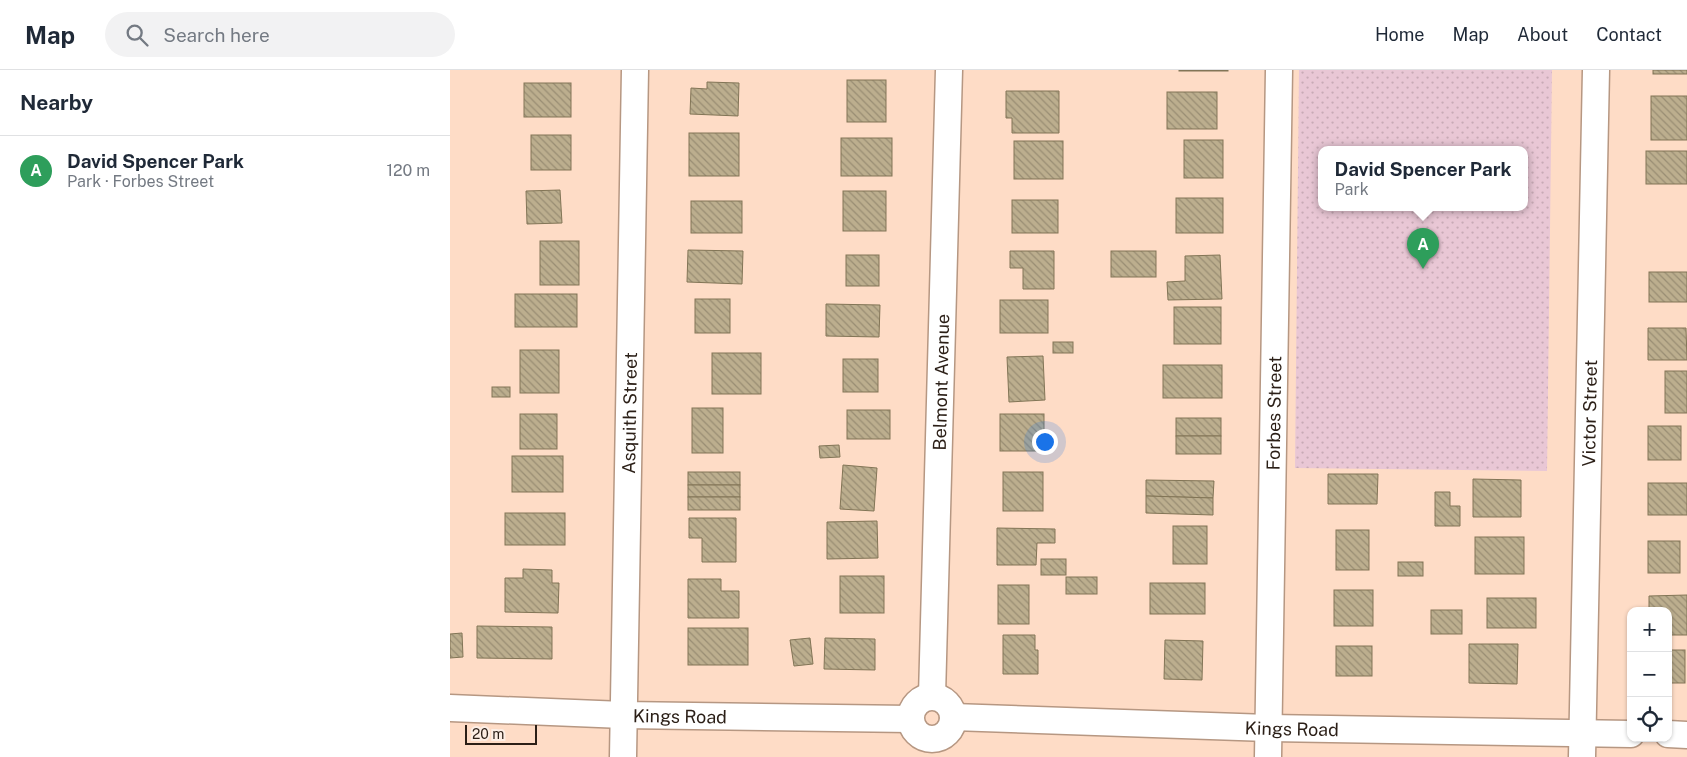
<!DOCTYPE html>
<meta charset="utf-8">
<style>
body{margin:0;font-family:"Public Sans",sans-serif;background:#f2f2f3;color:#1f2937}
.controls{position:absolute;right:15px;bottom:15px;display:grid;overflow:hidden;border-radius:10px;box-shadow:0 1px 4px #0004}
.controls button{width:45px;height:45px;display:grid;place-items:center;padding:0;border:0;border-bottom:1px solid #e0e1e3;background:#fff;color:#1f2937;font:25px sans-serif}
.scale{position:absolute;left:15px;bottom:12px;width:72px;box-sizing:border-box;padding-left:5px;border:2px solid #2b1f17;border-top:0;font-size:14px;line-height:18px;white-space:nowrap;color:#2b1f17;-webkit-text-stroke:4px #fceee5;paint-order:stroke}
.you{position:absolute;left:594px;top:371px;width:18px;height:18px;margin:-12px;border:4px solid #fff;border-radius:50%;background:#1a73e8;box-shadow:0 0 0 8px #1a73e833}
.badge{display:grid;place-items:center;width:32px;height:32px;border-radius:50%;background:#db2777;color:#fff;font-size:16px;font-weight:700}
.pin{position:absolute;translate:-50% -41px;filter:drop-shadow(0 1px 2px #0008)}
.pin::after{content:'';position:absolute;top:26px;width:18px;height:15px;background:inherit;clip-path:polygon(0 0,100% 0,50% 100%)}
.popup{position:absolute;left:868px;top:76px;width:210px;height:65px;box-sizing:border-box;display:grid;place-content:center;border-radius:10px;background:#fff;filter:drop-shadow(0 1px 4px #0005);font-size:16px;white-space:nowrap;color:#747a83}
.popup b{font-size:19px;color:#1f2937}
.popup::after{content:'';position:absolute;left:50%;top:100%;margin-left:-10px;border:10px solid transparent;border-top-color:#fff}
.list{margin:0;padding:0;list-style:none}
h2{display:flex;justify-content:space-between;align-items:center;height:65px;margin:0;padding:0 20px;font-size:21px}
h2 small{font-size:16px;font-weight:400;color:#747a83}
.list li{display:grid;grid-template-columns:32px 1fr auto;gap:15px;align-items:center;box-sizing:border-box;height:70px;padding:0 20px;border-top:1px solid #e0e1e3}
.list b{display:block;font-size:19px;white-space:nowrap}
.list p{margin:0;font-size:16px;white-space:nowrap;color:#747a83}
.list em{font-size:16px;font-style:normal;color:#747a83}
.icon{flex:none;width:28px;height:28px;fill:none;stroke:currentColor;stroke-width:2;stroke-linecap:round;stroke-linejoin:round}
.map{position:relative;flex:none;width:1237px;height:687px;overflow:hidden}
header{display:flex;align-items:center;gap:30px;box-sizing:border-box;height:70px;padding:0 25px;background:#fff;border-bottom:1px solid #e0e1e3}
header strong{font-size:24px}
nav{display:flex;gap:28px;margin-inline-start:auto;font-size:18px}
.search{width:350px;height:45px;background:#f2f2f3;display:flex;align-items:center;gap:12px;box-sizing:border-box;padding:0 18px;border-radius:28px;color:#747a83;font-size:19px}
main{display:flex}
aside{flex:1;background:#fff}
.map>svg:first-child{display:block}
</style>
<header>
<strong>Map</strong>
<div class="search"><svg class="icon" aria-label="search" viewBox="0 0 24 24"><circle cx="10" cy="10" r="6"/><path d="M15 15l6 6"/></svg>Search here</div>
<nav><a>Home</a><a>Map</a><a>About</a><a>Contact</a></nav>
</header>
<main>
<aside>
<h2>Nearby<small></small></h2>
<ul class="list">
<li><span class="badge" style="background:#2e9e5b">A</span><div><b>David Spencer Park</b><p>Park · Forbes Street</p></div><em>120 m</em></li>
</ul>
</aside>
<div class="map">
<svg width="1237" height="687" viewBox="0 0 1237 687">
<defs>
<pattern id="park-dots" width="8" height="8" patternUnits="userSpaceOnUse" patternTransform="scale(1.25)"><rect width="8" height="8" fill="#e9c7d5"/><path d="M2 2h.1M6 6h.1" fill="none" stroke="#c8aab6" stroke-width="1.8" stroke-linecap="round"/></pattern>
<pattern id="building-back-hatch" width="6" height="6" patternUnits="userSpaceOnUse" patternTransform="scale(1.25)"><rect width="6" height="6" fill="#bcae8e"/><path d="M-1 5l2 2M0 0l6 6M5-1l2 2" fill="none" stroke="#998d73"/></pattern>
</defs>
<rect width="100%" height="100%" fill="#fedcc6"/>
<path fill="url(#park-dots)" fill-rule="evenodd" d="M849 0H1102L1097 401 845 398ZM872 80H1074V138H872Z"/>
<g fill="url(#building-back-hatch)" stroke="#827556">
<rect x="729" y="0" width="49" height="1"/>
<rect x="1203" y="0" width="34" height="4"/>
<rect x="397" y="10" width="39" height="42"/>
<path d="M257 12 289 13 288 46 240 44 241 18 257 19Z"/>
<rect x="74" y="13" width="47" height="34"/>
<path d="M556 21H609V63H562V48H556Z"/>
<rect x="717" y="22" width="50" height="37"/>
<rect x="1201" y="26" width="36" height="44"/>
<rect x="239" y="63" width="50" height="43"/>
<rect x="81" y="65" width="40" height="35"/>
<rect x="391" y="68" width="51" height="38"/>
<rect x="734" y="70" width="39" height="38"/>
<rect x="564" y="71" width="49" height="38"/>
<rect x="1196" y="81" width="41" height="33"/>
<path d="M110 120 112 153 77 154 76 121Z"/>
<rect x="393" y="121" width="43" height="40"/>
<rect x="726" y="128" width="47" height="35"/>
<rect x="562" y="130" width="46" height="33"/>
<rect x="241" y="131" width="51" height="32"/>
<rect x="90" y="171" width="39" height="44"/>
<path d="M238 180 293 181 292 214 237 212Z"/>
<path d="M560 181H604V219H573V198H560Z"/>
<rect x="661" y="181" width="45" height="26"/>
<rect x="396" y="185" width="33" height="31"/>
<path d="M770 185 772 229 718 230 717 212 735 211V186Z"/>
<rect x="1199" y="202" width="38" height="30"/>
<rect x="65" y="224" width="62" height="33"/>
<rect x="245" y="229" width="35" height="34"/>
<rect x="550" y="230" width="48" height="33"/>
<path d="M376 234 430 235 429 267 376 266Z"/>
<rect x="724" y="237" width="47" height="37"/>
<path d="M1198 258H1236L1237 290H1198Z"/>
<rect x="603" y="272" width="20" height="11"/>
<rect x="70" y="280" width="39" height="43"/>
<rect x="262" y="283" width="49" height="41"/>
<path d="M593 286 595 330 559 332 557 287Z"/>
<rect x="393" y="289" width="35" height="33"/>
<rect x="713" y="295" width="59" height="33"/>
<rect x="1215" y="301" width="22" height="42"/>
<rect x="42" y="317" width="18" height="10"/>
<rect x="242" y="338" width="31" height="45"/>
<rect x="397" y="340" width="43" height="29"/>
<rect x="70" y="344" width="37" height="35"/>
<rect x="550" y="344" width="44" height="37"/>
<rect x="726" y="348" width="45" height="18"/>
<rect x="1198" y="356" width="33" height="34"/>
<rect x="726" y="366" width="45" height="18"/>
<path d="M389 375 390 387 370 388 369 376Z"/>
<rect x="62" y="386" width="51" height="36"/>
<path d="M393 395 427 398 424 441 390 439Z"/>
<rect x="238" y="402" width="52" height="13"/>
<rect x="553" y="402" width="40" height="39"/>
<path d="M878 404H928L927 434H878Z"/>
<path d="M1023 409 1071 410V447H1023Z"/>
<path d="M696 410 764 411 763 428 696 426Z"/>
<rect x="1198" y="413" width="39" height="32"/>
<rect x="238" y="415" width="52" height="12"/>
<path d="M985 422H1000V436H1010V456H985Z"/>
<path d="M696 426 763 428V445L696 443Z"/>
<rect x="238" y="427" width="52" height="13"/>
<rect x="55" y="443" width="60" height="32"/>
<path d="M239 448H286V492H252V468H239Z"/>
<path d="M427 451 428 488 377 489V452Z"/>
<rect x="723" y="456" width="34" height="38"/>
<path d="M547 458 605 459V473H587L586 495H547Z"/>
<rect x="886" y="460" width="33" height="40"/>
<rect x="1025" y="467" width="49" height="37"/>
<rect x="1198" y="471" width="32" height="32"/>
<rect x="591" y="489" width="25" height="16"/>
<rect x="948" y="492" width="25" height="14"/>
<path d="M73 499 102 500V513H109L108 543 55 542V508H73Z"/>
<rect x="390" y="506" width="44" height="37"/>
<rect x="616" y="507" width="31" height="17"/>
<path d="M238 509H271V521H289V548H238Z"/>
<rect x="700" y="513" width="55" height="31"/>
<rect x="548" y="515" width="31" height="39"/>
<rect x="884" y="520" width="39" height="36"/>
<path d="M1237 525V565H1218V541H1199V526Z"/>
<rect x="1037" y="528" width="49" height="30"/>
<rect x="981" y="540" width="31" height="24"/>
<path d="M27 556 102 557V589L27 588Z"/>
<rect x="238" y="558" width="60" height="37"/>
<path d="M12 563 13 587 0 588V564Z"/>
<path d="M553 565H585V580H588V604H553Z"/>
<path d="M360 568 363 594 344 596 340 570Z"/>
<path d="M375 568 425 569V600L374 599Z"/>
<path d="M715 570 753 571 752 610 714 609Z"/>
<path d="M1019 574H1068L1067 614 1019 613Z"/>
<rect x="886" y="576" width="36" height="30"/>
<rect x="1218" y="580" width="17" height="33"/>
</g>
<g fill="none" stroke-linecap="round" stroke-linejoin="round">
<defs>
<g id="minor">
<path id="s1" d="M482 626 499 0"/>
<circle cx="482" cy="648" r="21"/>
<path id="s2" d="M0 638 173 645 460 649"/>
<path id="s3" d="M503 647 818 658 1181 664"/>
<path d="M1218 664 1237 665"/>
<path id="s4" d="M173 687 185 0"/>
<path id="s5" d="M818 687 829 0"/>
<path id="s6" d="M1132 687 1146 0"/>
</g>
</defs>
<use href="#minor" stroke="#b69782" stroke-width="29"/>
<use href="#minor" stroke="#fff" stroke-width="26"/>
</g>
<g text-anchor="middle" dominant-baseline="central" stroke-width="4" stroke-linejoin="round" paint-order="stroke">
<g font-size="18" fill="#2b1f17" stroke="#fceee5">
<text stroke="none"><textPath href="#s1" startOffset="314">Belmont Avenue</textPath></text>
<text stroke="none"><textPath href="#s5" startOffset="344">Forbes Street</textPath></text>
<text stroke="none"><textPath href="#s6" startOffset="344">Victor Street</textPath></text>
<text stroke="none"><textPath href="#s4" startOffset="344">Asquith Street</textPath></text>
<text stroke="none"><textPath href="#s2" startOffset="230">Kings Road</textPath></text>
<text stroke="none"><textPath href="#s3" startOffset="339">Kings Road</textPath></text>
</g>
</g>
</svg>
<div class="controls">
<button>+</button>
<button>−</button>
<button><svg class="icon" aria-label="locate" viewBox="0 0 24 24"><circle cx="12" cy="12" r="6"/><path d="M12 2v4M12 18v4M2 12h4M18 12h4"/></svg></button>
</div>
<div class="scale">20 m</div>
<div class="you"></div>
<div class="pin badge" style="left:973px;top:199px;background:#2e9e5b">A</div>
<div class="popup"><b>David Spencer Park</b>Park</div>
</div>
</main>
